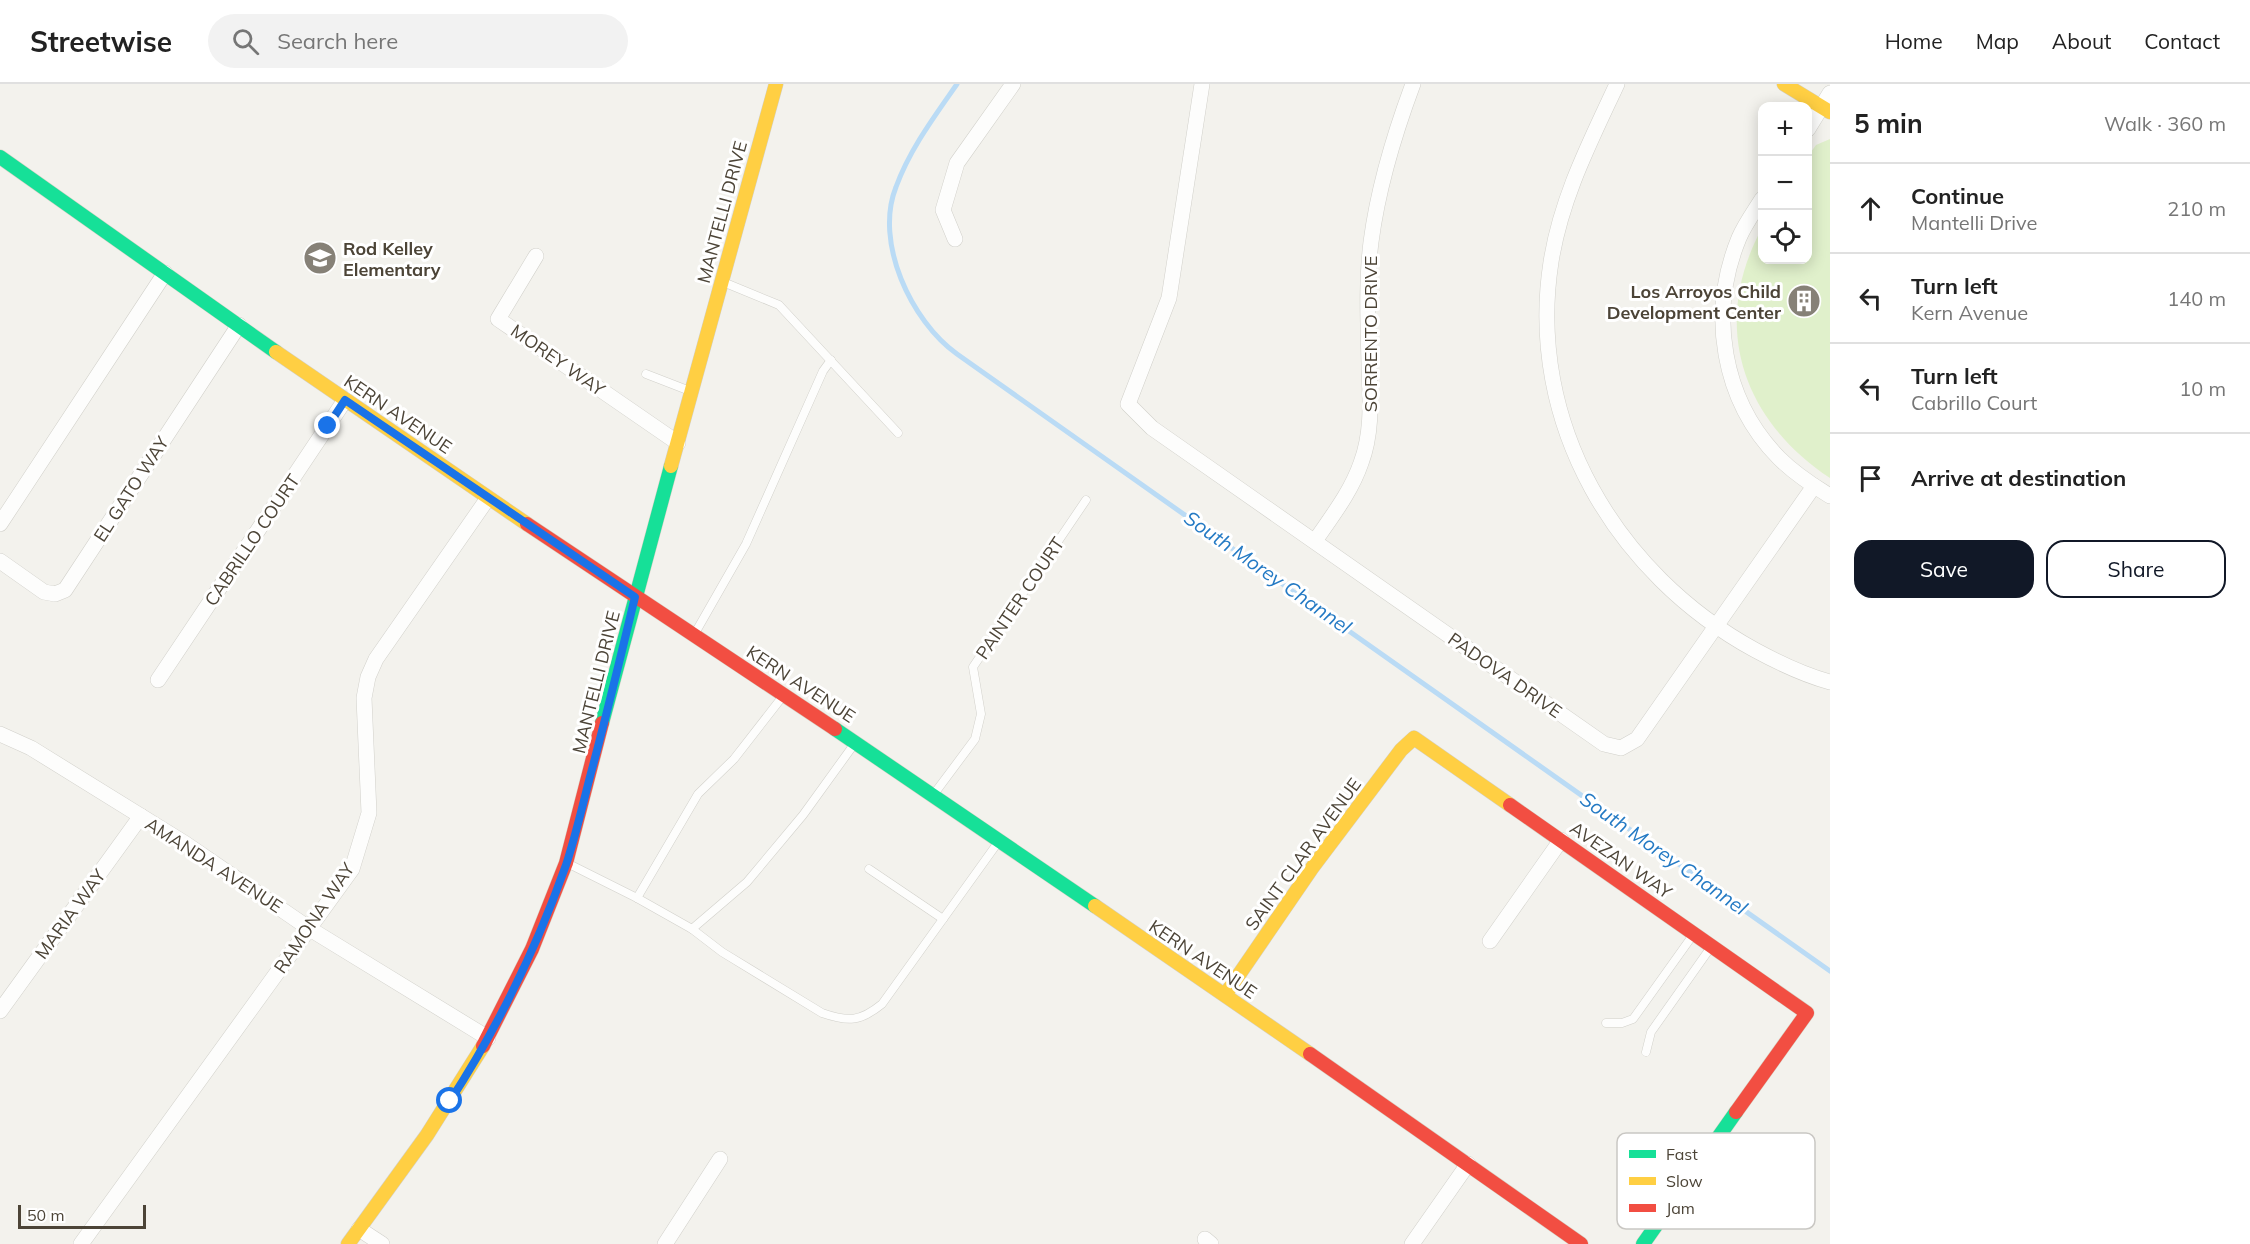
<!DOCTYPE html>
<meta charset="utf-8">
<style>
body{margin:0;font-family:Mulish,sans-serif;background:#f2f2f2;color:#222}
.controls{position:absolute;right:18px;top:18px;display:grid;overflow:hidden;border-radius:12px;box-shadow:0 3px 15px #0003}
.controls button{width:54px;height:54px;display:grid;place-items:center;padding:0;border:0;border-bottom:2px solid #e0e0e0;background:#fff;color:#222;font:30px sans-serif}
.scale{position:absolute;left:18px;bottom:15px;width:128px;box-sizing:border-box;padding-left:6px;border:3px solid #4c4437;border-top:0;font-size:16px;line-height:21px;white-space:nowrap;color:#4c4437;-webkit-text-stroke:4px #fff;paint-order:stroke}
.stop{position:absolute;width:18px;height:18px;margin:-14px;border:4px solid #1a73e8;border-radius:50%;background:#fff}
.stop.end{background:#1a73e8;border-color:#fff;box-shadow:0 2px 6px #0008}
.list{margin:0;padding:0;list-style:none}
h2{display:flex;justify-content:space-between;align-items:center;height:78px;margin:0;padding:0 24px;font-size:26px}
h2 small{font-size:20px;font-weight:400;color:#767676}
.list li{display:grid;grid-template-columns:39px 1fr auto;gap:18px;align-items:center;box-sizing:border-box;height:90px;padding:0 24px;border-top:2px solid #e0e0e0}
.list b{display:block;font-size:22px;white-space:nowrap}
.list p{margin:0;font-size:20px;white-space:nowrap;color:#767676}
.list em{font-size:20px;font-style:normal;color:#767676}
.actions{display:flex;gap:12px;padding:18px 24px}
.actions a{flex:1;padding:14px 0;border:2px solid #111827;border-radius:18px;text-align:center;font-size:21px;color:#111827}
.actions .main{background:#111827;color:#fff}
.icon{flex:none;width:33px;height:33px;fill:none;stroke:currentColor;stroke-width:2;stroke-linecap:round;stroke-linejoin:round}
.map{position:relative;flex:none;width:1830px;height:1160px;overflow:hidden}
header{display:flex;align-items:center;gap:36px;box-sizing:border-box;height:84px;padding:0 30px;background:#fff;border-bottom:2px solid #e0e0e0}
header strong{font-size:28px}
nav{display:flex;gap:33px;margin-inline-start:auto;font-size:21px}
.search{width:420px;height:54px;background:#f2f2f2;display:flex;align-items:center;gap:15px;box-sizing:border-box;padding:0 21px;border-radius:33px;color:#767676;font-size:22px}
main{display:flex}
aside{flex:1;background:#fff}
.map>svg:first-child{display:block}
</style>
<header>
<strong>Streetwise</strong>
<div class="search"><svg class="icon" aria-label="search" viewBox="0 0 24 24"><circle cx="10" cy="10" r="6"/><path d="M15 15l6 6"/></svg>Search here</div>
<nav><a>Home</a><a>Map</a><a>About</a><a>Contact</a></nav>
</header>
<main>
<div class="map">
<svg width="1830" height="1160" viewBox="0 0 1830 1160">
<rect width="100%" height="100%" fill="#f3f2ed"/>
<path fill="#e0f0cb" d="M1830 55V394C1741 335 1710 240 1762 144V176H1808V72L1816 61Z"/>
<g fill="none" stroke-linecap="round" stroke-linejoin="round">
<path stroke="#badbf5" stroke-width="5" d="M957 0C934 33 910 65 896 103 874 158 911 237 957 270L1830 887"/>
<defs>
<g id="lane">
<path d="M723 198 779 221 898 349"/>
<path d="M646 290 690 307"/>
<path d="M694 551 746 460 823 287 831 276"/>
<path d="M934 710 975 655 981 630 973 583 1086 416"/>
<path d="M567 779 637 814 692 845 747 798 803 731 855 659"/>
<path d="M869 785 943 835"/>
<path d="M637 814 698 710 734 675 783 612"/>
<path d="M692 845 722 868 822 929C848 938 860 938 882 920L999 757"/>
<path d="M1606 939H1622L1633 935 1693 851"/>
<path d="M1646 968 1651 948 1711 863"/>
</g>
<g id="street">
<path d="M1202 0 1169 214 1128 320 1152 344 1604 660 1621 664 1637 655 1814 402"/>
<path d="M1617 0C1590 58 1561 114 1551 178 1526 339 1616 490 1755 566 1779 579 1804 591 1830 598"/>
<path d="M1808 45 1830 9"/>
<path d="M1762 115C1754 128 1745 140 1739 154 1708 229 1722 316 1779 374 1794 389 1812 401 1830 412"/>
<path d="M955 155 943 126 957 79 1013 0"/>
<path d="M536 172 498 235 678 359"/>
<path d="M0 440 165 189"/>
<path d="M1315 457C1332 432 1351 408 1361 379 1373 347 1370 314 1369 280 1368 240 1366 198 1371 158 1378 104 1394 51 1413 0"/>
<path d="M0 477 44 508 55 510 65 506 239 241"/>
<path d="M158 596 345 316"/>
<path d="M0 650 31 664 186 760 310 845 488 954"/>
<path d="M1490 857 1561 756"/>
<path d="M0 927 141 732"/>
<path d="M359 1145 382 1160"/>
<path d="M1205 1155 1211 1160"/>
<path d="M81 1160 352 785 369 729 364 614 368 593 376 575 488 414"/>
<path d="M665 1160 720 1075"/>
<path d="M1412 1160 1468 1080"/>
</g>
<g id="fast">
<path d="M0 73 276 268"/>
<path d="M602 639 671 382"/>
<path d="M835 645 1095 822"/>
<path d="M1643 1160 1736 1028"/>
</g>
<g id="slow">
<path d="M1784 0 1830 28"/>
<path d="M276 268 527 440"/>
<path d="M671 382 776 0"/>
<path d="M1095 822 1310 970"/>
<path d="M1225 911 1312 784 1401 666 1414 654 1510 721"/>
<path d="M348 1160 427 1051 483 962"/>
</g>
<g id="jam">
<path d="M527 440 835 645"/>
<path d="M1510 721 1807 929 1736 1028"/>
<path d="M483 962 532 865 566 779 602 639"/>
<path d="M1310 970 1581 1160"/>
</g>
</defs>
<use href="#lane" stroke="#d1d0ca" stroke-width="9"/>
<use href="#street" stroke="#d1d0ca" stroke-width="16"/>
<use href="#fast" stroke="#d4d0c3" stroke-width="15"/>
<use href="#slow" stroke="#d4d0c3" stroke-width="15"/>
<use href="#jam" stroke="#d4d0c3" stroke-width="15"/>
<use href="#lane" stroke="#fdfdfc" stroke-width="8"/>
<use href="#street" stroke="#fdfdfc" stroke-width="15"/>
<use href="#fast" stroke="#16e098" stroke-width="14"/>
<use href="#slow" stroke="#ffcf43" stroke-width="14"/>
<use href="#jam" stroke="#f24e42" stroke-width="14"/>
</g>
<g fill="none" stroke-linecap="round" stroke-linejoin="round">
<path stroke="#1a73e8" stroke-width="8" d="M328 342 345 316 635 513C621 571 607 630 591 689 583 719 576 751 566 781 537 863 498 943 450 1017"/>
</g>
<defs>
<symbol id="school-disc" viewBox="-11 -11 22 22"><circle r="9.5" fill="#868177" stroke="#fff"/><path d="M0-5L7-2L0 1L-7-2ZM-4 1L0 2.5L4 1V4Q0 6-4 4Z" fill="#fff"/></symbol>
<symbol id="building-disc" viewBox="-11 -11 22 22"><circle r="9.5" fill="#868177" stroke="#fff"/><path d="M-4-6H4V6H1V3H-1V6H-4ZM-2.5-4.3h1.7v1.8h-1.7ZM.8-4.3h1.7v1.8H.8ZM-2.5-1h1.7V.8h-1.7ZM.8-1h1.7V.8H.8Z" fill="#fff"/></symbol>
</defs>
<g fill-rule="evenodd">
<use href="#school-disc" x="301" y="155" width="38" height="38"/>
<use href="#building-disc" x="1785" y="198" width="38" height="38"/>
</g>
<g text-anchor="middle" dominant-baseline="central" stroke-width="6" stroke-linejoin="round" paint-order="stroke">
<g font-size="18" fill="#4c4437" stroke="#fff">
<text transform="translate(722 128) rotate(-75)">MANTELLI DRIVE</text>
<text transform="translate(1370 250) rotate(-90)">SORRENTO DRIVE</text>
<text transform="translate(558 276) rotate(35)">MOREY WAY</text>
<text transform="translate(398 330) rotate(34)">KERN AVENUE</text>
<text transform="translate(131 405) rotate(-57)">EL GATO WAY</text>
<text transform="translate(252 456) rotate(-56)">CABRILLO COURT</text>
<text transform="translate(1020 514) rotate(-56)">PAINTER COURT</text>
<text transform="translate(1505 591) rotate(35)">PADOVA DRIVE</text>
<text transform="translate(596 598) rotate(-76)">MANTELLI DRIVE</text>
<text transform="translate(801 600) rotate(33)">KERN AVENUE</text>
<text transform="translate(1303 770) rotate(-54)">SAINT CLAR AVENUE</text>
<text transform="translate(1621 776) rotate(35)">AVEZAN WAY</text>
<text transform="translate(214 781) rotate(33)">AMANDA AVENUE</text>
<text transform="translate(70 830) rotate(-54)">MARIA WAY</text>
<text transform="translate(314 834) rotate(-56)">RAMONA WAY</text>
<text transform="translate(1203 875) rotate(34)">KERN AVENUE</text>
</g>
<g font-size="18" font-weight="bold" fill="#4c4437" stroke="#fff" text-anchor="start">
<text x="343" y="164">Rod Kelley<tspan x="343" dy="21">Elementary</tspan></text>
<text x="1781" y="207" text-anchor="end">Los Arroyos Child<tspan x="1781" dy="21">Development Center</tspan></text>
</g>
<g font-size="20" font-style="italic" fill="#247ac4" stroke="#fff">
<text transform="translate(1268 488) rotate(35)">South Morey Channel</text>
<text transform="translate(1664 769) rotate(35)">South Morey Channel</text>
</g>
</g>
<rect x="1617" y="1049" width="198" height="96" rx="9" fill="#fff" stroke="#c9c7c3" stroke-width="1.5"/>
<rect x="1629" y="1066" width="27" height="8" fill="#16e098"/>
<rect x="1629" y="1093" width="27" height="8" fill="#ffcf43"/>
<rect x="1629" y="1120" width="27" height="8" fill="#f24e42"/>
<g font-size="16" fill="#4c4437">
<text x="1666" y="1076">Fast</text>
<text x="1666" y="1103">Slow</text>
<text x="1666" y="1130">Jam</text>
</g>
</svg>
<div class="controls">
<button>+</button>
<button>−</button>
<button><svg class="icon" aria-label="locate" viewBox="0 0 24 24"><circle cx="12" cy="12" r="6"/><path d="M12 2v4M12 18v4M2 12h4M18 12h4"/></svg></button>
</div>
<div class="scale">50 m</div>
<div class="stop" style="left:450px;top:1017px"></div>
<div class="stop end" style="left:328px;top:342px"></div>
</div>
<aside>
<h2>5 min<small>Walk · 360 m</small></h2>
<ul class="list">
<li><svg class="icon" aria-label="ahead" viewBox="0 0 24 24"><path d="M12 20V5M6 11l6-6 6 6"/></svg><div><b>Continue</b><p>Mantelli Drive</p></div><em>210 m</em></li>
<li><svg class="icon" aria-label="left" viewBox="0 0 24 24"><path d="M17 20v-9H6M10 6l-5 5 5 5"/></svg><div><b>Turn left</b><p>Kern Avenue</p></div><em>140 m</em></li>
<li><svg class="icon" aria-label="left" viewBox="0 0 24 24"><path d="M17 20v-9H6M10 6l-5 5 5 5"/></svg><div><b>Turn left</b><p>Cabrillo Court</p></div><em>10 m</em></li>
<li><svg class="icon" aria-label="arrive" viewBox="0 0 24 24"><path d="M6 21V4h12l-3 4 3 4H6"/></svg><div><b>Arrive at destination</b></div></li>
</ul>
<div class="actions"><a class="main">Save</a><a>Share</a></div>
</aside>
</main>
